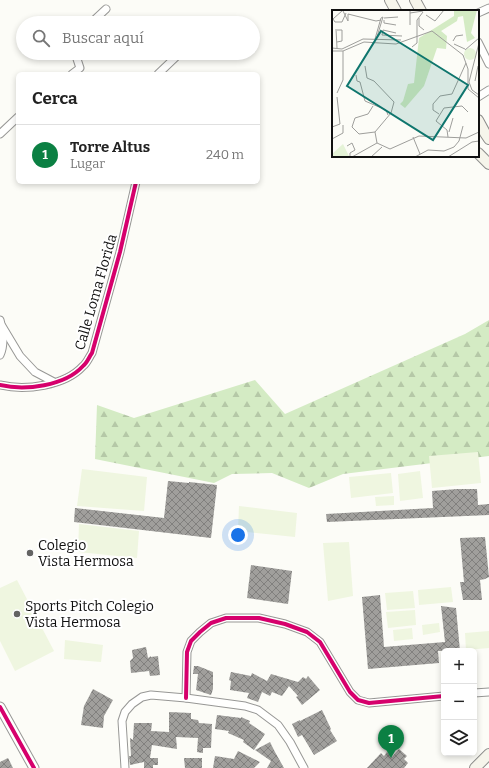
<!DOCTYPE html>
<html lang="es">
<meta charset="utf-8">
<style>
body{margin:0;font-family:Bitter,serif;background:#f6f6f6;color:#222}
.controls{position:absolute;right:12px;bottom:12px;display:grid;overflow:hidden;border-radius:6px;box-shadow:0 2px 6px #0003}
.controls button{width:36px;height:36px;display:grid;place-items:center;padding:0;border:0;border-bottom:1px solid #e0e0e0;background:#fff;color:#222;font:20px sans-serif}
.you{position:absolute;left:238px;top:535px;width:14px;height:14px;margin:-10px;border:3px solid #fff;border-radius:50%;background:#1a73e8;box-shadow:0 0 0 6px #1a73e833}
.badge{display:grid;place-items:center;width:26px;height:26px;border-radius:50%;background:#0b8043;color:#fff;font-size:13px;font-weight:700}
.pin{position:absolute;translate:-50% -33px;filter:drop-shadow(0 1px 2px #0008)}
.pin::after{content:'';position:absolute;top:21px;width:14px;height:12px;background:inherit;clip-path:polygon(0 0,100% 0,50% 100%)}
.list{margin:0;padding:0;list-style:none}
h2{display:flex;justify-content:space-between;align-items:center;height:52px;margin:0;padding:0 16px;font-size:17px}
h2 small{font-size:13px;font-weight:400;color:#767676}
.list li{display:grid;grid-template-columns:26px 1fr auto;gap:12px;align-items:center;box-sizing:border-box;height:60px;padding:0 16px;border-top:1px solid #e0e0e0}
.list b{display:block;font-size:15px;white-space:nowrap}
.list p{margin:0;font-size:13px;white-space:nowrap;color:#767676}
.list em{font-size:13px;font-style:normal;color:#767676}
.icon{flex:none;width:22px;height:22px;fill:none;stroke:currentColor;stroke-width:2;stroke-linecap:round;stroke-linejoin:round}
.map{position:relative;flex:none;width:489px;height:768px;overflow:hidden}
.search{position:absolute;background:#fff;box-shadow:0 2px 6px #0003;left:16px;top:16px;width:244px;height:44px;display:flex;align-items:center;gap:10px;box-sizing:border-box;padding:0 14px;border-radius:22px;color:#767676;font-size:15px}
.panel{position:absolute;background:#fff;box-shadow:0 2px 6px #0003;left:16px;top:72px;width:244px;height:112px;border-radius:6px}
.map>svg:first-child{display:block}
</style>
<div class="map">
<svg width="489" height="768" viewBox="0 0 489 768">
<defs>
<pattern id="forest-firs" width="22" height="20" patternUnits="userSpaceOnUse"><rect width="22" height="20" fill="#d4ebc4"/><path d="M5 1l3.5 6h-7zM16 11l3.5 6h-7z" fill="#b5c8a7"/></pattern>
<pattern id="building-cross-hatch" width="8" height="8" patternUnits="userSpaceOnUse"><rect width="8" height="8" fill="#a09f9c"/><path d="M0 0l8 8M0 8l8-8" fill="none" stroke="#81807e"/></pattern>
</defs>
<rect width="100%" height="100%" fill="#fcfcf7"/>
<path fill="url(#forest-firs)" d="M489 320V456L343 474 309 488 272 473 232 474 214 483 95 459 97 405 134 418 255 380 285 414 465 334Z"/>
<g fill="#eff6e0">
<path d="M478 452 481 483 432 488 429 456Z"/>
<path d="M82 469 147 477 144 511 77 506Z"/>
<path d="M420 471 423 498 400 501 398 474Z"/>
<path d="M391 473 393 493 351 498 349 477Z"/>
<path d="M394 496V505L376 506 375 497Z"/>
<path d="M239 506 297 513 295 537 238 531Z"/>
<path d="M79 524 139 531 137 558 78 552Z"/>
<path d="M349 542 353 596 328 601 323 543Z"/>
<path d="M17 580 54 651 15 671 0 641V588Z"/>
<path d="M451 587 453 602 419 605 418 590Z"/>
<path d="M413 591 415 608 387 610 385 593Z"/>
<path d="M415 610 416 625 388 628 386 612Z"/>
<path d="M439 623 440 632 423 635 422 625Z"/>
<path d="M412 628 413 639 394 641 393 630Z"/>
<path d="M489 631V648L466 650 465 633Z"/>
<path d="M65 640 103 645 101 662 64 659Z"/>
</g>
<g fill="url(#building-cross-hatch)">
<path d="M168 481 189 483V482L217 485 211 538 74 522 75 508 164 518Z"/>
<path d="M457 489H477L478 505 489 504V515L327 522 326 514 433 508 432 491Z"/>
<path d="M485 537 489 577 485 579 480 580 482 600H463L460 582H464L460 538Z"/>
<path d="M251 565 292 571 288 604 247 598Z"/>
<path d="M380 595 384 647 445 642 441 606 456 608 460 651H438L439 663 368 669 362 597Z"/>
<path d="M146 647 148 658 151 656V657L158 656 160 675 150 676 149 671 131 673 130 661 133 658 132 650Z"/>
<path d="M194 666H198L213 672V689L211 695 196 690 198 674H193Z"/>
<path d="M231 672 251 676 252 673 267 681 271 674 298 682 303 677 306 679 308 676 320 690 302 705 296 697 298 696 289 686 282 696 272 692 270 696 262 692 258 702 247 698 249 693 230 690 231 681 229 680Z"/>
<path d="M93 689 113 700 104 716 103 728 81 725 84 706Z"/>
<path d="M322 710 331 729 330 730 337 741 314 755 302 735 298 737 292 724 300 720V721Z"/>
<path d="M169 712 191 713V719L198 720 199 723 212 724 211 748H203V753L197 752 198 738 176 737 177 749 152 745 150 758H158V765H153V768H144V762L130 765 129 756H131L130 738 133 740 134 723H152L151 731 169 732Z"/>
<path d="M217 715 241 718V717L250 721 249 723 265 734 254 750 243 742 244 740 228 733 229 731 215 729Z"/>
<path d="M270 742 275 752 284 768H267L271 761 255 750Z"/>
<path d="M399 749 407 756 404 759 408 763 404 768H367L381 753 384 756 387 752 392 757Z"/>
<path d="M238 751 260 762 254 768H213L215 756 234 759Z"/>
<path d="M8 758 13 768H0V762Z"/>
<path d="M184 758H202V768H185Z"/>
</g>
<g fill="none" stroke-linecap="round" stroke-linejoin="round">
<defs>
<g id="minor">
<path d="M478 13 489 8"/>
<path d="M91 23 106 9"/>
<path d="M478 42 489 64"/>
<path d="M72 74 80 68 75 53"/>
<path d="M158 74 180 53"/>
<path d="M478 97 489 90"/>
<path d="M0 134 18 117"/>
<path d="M0 320C3 331 5 344 0 355"/>
<path d="M2 326 20 356 35 372 54 382"/>
<path d="M0 385C25 391 65 386 83 366 87 363 89 357 92 353L120 252 136 182"/>
<path d="M474 693 489 692"/>
<path d="M186 698 187 652 191 641 200 632 211 623 226 618H259L285 624 307 632 320 642 350 692 358 700 369 703 444 696"/>
<path d="M125 768 122 721 125 712 132 704 142 697 151 695 186 698 245 706 258 710 278 725 290 742 304 768"/>
</g>
<path id="tertiary" d="M0 707 34 768"/>
<g id="secondary">
<path d="M390 0 396 11"/>
<path d="M415 0 421 11"/>
<path d="M478 120 485 133 489 139"/>
<path d="M478 153 489 164"/>
<path d="M475 768 489 754"/>
</g>
</defs>
<use href="#minor" stroke="#979795" stroke-width="9"/>
<use href="#tertiary" stroke="#979795" stroke-width="11"/>
<use href="#secondary" stroke="#8d8d8b" stroke-width="12"/>
<use href="#minor" stroke="#fffffe" stroke-width="7"/>
<use href="#tertiary" stroke="#fffffe" stroke-width="9"/>
<use href="#secondary" stroke="#f6f5eb" stroke-width="10"/>
<defs>
<g id="cycleway">
<path d="M0 385C25 391 65 386 83 366 87 363 89 357 92 353L120 252 136 182"/>
<path d="M186 698 187 652 191 641 200 632 211 623 226 618H259L285 624 307 632 320 642 350 692 358 700 369 703 444 696"/>
<path d="M0 707 34 768"/>
</g>
</defs>
<use href="#cycleway" stroke="#fff" stroke-width="6"/>
<use href="#cycleway" stroke="#d6006c" stroke-width="4"/>
</g>
<g fill="#636362" stroke="#fff" stroke-width="1.5">
<circle cx="30" cy="553" r="4"/>
<circle cx="17" cy="614" r="4"/>
</g>
<g text-anchor="middle" dominant-baseline="central" stroke-width="4" stroke-linejoin="round" paint-order="stroke">
<g font-size="14" fill="#111" stroke="#fff">
<text transform="translate(96 292) rotate(-74)">Calle Loma Florida</text>
</g>
<g font-size="14" fill="#111" stroke="#fff" text-anchor="start">
<text x="38" y="545">Colegio<tspan x="38" dy="16">Vista Hermosa</tspan></text>
<text x="25" y="606">Sports Pitch Colegio<tspan x="25" dy="16">Vista Hermosa</tspan></text>
</g>
</g>
<g transform="translate(332 10)">
<rect width="147" height="147" fill="#fcfcf7"/>
<path d="M122 0H145L139 23 143 28 135 32 131 6 126 7 125 11 109 21 115 26 114 39 105 38 92 76 73 98 68 94 71 91 76 74 82 73 87 28 122 6Z" fill="#d4ebc4"/>
<path d="M132 44a6 6 0 1 1 12 0a6 6 0 1 1-12 0ZM11 134 17 146 0 147V144Z" fill="#e5f3d7"/>
<path fill="none" stroke="#9e9e9b" stroke-width="1" d="M11 0 1 9 3 12H10L14 3M11 1 16 11V4L44 11 49 10M78 3 91 1M94 5 103 11 112 0M52 8 66 7M87 8V16L92 20M52 10V13L64 15M78 15V0M4 19 5 38M51 20 50 25 70 26M51 20 64 23M43 29 49 8 51 7 44 30M121 31 124 26 131 25M5 32 10 31V20H5M147 33 137 72 140 80 147 85M122 34 133 39M80 37 85 33V10L91 2M0 38 10 39 31 29 69 30M133 40 147 28M0 41H11L32 32 64 34 100 21 131 45 136 59V79L147 88M33 56 35 68 42 71 62 92 59 103 43 122 45 133M24 65 25 71 28 72 33 91 54 100 56 105M143 71 146 56M5 83 11 70V41M41 96 36 104 23 108 20 117 27 124 43 122M107 104 101 100V94L108 86 120 84 134 53M0 117 8 114 5 87M117 122 121 108M81 127 88 144M116 127 115 120 104 111 112 98 130 96 136 102M0 129 11 123V115M45 133 58 139 87 126 134 128 147 122M15 136 20 133 23 140 18 143V147M20 147 45 133M39 147 50 137M83 147 96 140 112 141 122 137 127 131 131 116M116 147 140 132 147 131"/>
<path fill="#0f766e" fill-opacity="0.15" stroke="#0f766e" stroke-width="2" d="M49 21 136 75 101 130 15 76Z"/>
<rect width="147" height="147" fill="none" stroke="#111" stroke-width="2"/>
</g>
</svg>
<div class="controls">
<button>+</button>
<button>−</button>
<button><svg class="icon" aria-label="layers" viewBox="0 0 24 24"><path d="M12 4l9 5-9 5-9-5zM3 14l9 5 9-5"/></svg></button>
</div>
<div class="you"></div>
<div class="pin badge" style="left:391px;top:758px">1</div>
<div class="search"><svg class="icon" aria-label="search" viewBox="0 0 24 24"><circle cx="10" cy="10" r="6"/><path d="M15 15l6 6"/></svg>Buscar aquí</div>
<section class="panel">
<h2>Cerca<small></small></h2>
<ul class="list">
<li><span class="badge">1</span><div><b>Torre Altus</b><p>Lugar</p></div><em>240 m</em></li>
</ul>
</section>
</div>
